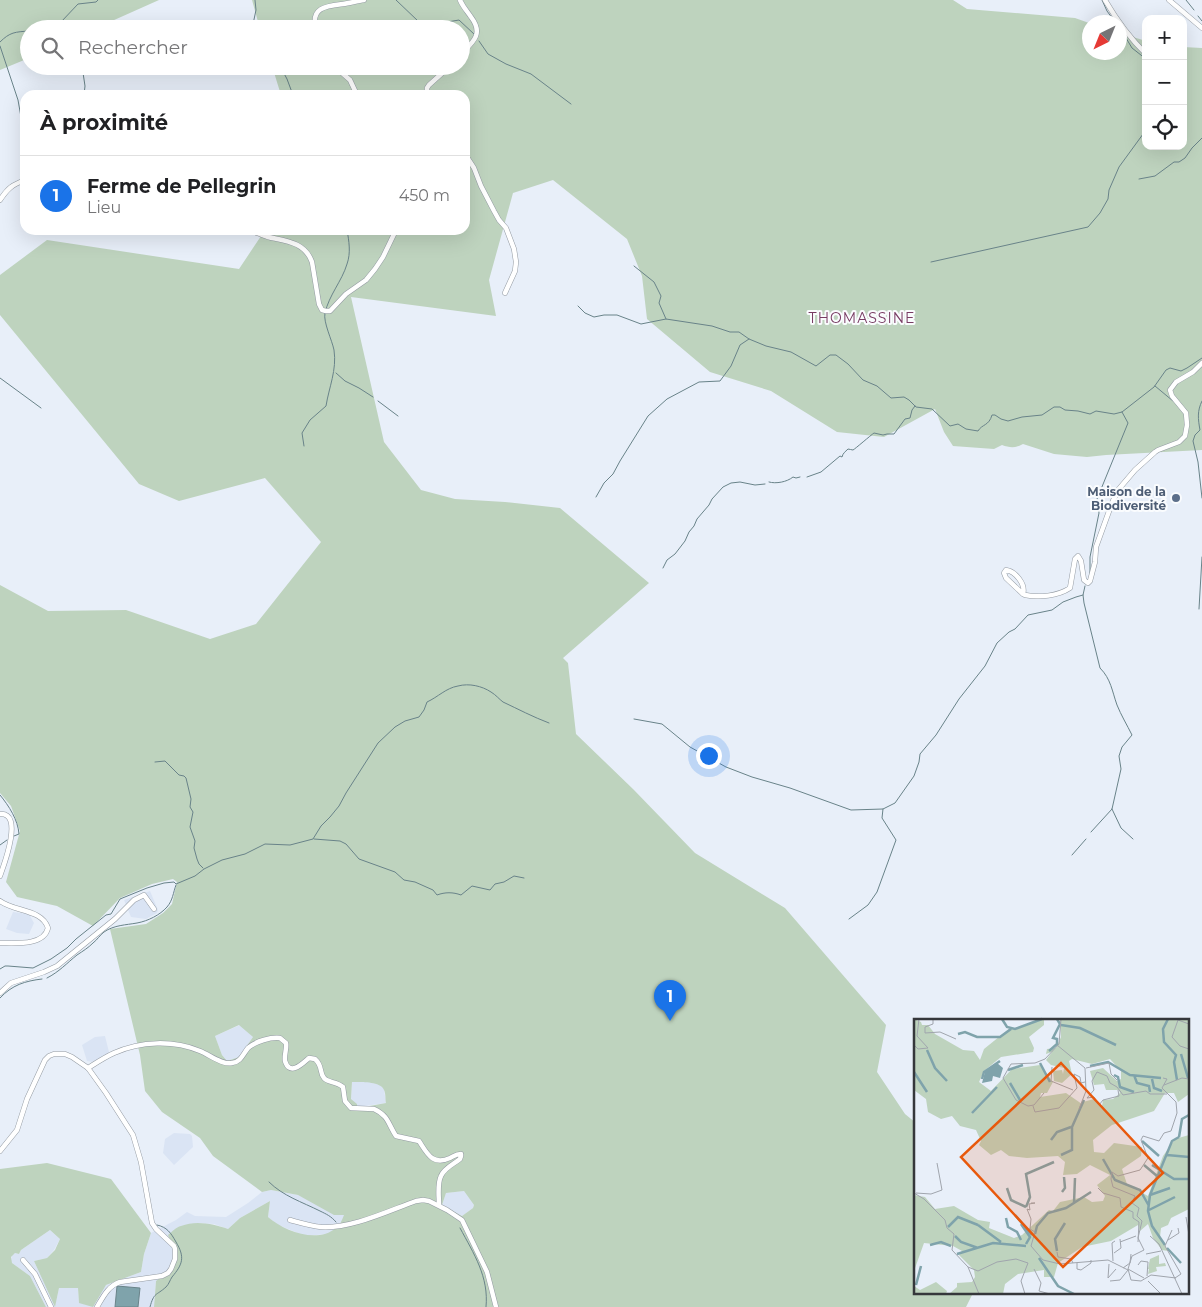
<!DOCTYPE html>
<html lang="fr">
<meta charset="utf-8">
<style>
body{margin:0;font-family:Montserrat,sans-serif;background:#f2f2f2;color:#202124}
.controls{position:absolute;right:15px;top:15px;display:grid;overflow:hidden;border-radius:10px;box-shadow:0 5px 20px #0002}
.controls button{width:45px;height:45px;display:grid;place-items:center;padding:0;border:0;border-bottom:1px solid #e0e0e0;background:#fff;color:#202124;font:25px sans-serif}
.compass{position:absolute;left:1082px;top:15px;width:45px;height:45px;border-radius:50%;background:#fff;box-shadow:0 5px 20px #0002;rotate:223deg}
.you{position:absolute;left:708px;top:755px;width:18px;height:18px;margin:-12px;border:4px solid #fff;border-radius:50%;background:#1a73e8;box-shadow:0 0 0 8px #1a73e833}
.badge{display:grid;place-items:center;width:32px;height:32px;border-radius:50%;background:#1a73e8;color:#fff;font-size:16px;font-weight:700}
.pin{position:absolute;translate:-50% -41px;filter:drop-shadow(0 1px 2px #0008)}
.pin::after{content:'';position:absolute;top:26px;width:18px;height:15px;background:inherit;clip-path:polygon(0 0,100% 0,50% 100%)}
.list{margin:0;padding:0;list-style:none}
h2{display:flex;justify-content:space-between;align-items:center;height:65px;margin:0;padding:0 20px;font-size:21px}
h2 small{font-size:16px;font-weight:400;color:#757577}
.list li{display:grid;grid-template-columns:32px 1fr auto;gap:15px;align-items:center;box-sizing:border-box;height:80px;padding:0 20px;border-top:1px solid #e0e0e0}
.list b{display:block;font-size:19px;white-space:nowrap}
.list p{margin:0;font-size:16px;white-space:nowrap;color:#757577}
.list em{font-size:16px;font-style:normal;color:#757577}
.icon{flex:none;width:28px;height:28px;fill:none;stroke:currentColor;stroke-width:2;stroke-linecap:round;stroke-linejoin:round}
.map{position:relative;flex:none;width:1202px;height:1307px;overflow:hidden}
.search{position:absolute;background:#fff;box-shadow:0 5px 20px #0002;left:20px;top:20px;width:450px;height:55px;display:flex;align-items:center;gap:12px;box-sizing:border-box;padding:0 18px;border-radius:28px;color:#757577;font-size:19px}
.panel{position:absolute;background:#fff;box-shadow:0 5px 20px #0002;left:20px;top:90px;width:450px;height:145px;border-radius:15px}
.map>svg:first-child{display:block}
</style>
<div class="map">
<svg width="1202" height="1307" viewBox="0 0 1202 1307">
<rect width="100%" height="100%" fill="#e8eff9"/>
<g fill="#dae4f4">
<path d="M150 891 158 910 157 913 146 919 131 917 124 900Z"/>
<path d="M13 912 29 914 34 923 29 934 17 933 6 929Z"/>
<path d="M240 1025 253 1037 239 1057 227 1061 222 1055 215 1036Z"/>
<path d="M105 1036 109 1052 93 1062 87 1061 82 1045 95 1037Z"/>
<path d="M352 1082H372L382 1086 384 1089 386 1103 357 1107 351 1099Z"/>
<path d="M174 1133 190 1134 192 1136 193 1147 174 1165 163 1153 165 1139Z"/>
<path d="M271 1190 298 1195 315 1203 345 1215 338 1227 328 1234 305 1236 276 1224 268 1217 270 1201 240 1218 228 1229 214 1224 197 1223 175 1251 170 1270 156 1281 154 1307H46L30 1276 12 1263 11 1261 12 1255 15 1253 19 1254 21 1250 50 1230 51 1231 60 1239 54 1250 47 1258 34 1261 55 1306 59 1288H78L79 1303 106 1285 141 1272 144 1254 151 1233 176 1220 187 1212 195 1216 226 1217 248 1203 262 1192Z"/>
<path d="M464 1191 474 1205 473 1208 462 1216 442 1205 446 1193Z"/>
</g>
<g fill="#bed3be" fill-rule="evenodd">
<path d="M0 0H159L94 29H29V58L0 70Z"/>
<path d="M252 0H953L967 9 1075 18 1089 23 1090 52H1120V33L1146 41V146H1183V47L1202 48V450L1106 455 1087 457 1054 454 1023 444C1016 448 1010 448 1002 445L994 449 953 446 944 432 935 409 884 437 837 432 771 391 710 372 647 319 642 276 627 239 553 180 513 193 489 280 496 316 351 297 384 442 421 490 455 499 505 502 560 508 649 583 563 658 568 663 576 734 633 789 695 853 785 908 886 1025 877 1072 905 1114 916 1123V1293H973L966 1307H154L156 1281 170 1270 175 1252 168 1235C172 1232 176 1227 181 1226 196 1220 214 1224 228 1229L240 1218 270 1201 268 1217C284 1231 317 1244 336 1228 340 1225 342 1220 344 1215H334L298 1195 271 1190 262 1192 213 1156 200 1138 162 1112 145 1091 140 1055 110 929 146 924 163 913 172 904 177 882 173 879 152 884 120 898 93 926 57 906 17 897 6 882 20 831 11 806 0 793V585L48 611 126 610 210 639 256 624 321 542 265 478 179 501 139 484 0 315V275L47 240 239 269 265 230H465V95H281L272 66H461V29H260ZM239 1025 253 1037 239 1057 227 1061 222 1055 215 1036ZM352 1082C360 1082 381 1081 384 1090 386 1094 385 1099 386 1103L364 1107H357V1104L351 1099ZM464 1191 474 1205 473 1208 462 1216 442 1205 446 1193Z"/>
<path d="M47 1163 111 1179 151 1233 144 1254 141 1272 106 1285 93 1307 79 1303 78 1288H59L55 1307 34 1261 47 1258 55 1250 60 1239 50 1230 21 1250 19 1254 15 1253 11 1257 12 1263 30 1276 46 1307H0V1169Z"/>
</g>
<path fill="#7fa3ab" stroke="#698389" d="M117 1286 140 1288 138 1307H115Z"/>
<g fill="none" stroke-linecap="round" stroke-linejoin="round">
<g stroke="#698389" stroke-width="1">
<path d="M396 0 418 21 425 24 430 25 459 20 474 34"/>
<path d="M1102 0 1107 11 1115 22"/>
<path d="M1186 0 1194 10"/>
<path d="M1198 16 1202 21"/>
<path d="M62 22 73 27V29"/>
<path d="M1120 28 1132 48 1146 59"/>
<path d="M38 29 61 22 78 4 96 2 98 0"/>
<path d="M252 29 256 10 255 0"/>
<path d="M479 41 488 54 506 64 531 74 571 104"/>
<path d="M0 42C10 32 15 32 29 31"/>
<path d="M0 46 18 100 21 117"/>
<path d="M82 66 85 86 84 95"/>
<path d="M280 66 287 79 293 95"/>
<path d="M1139 179 1155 176 1174 162H1179L1185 158 1192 148 1202 138"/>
<path d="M931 262 1088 227 1100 213 1108 199 1109 190 1119 167 1146 130"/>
<path d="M634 266 654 282 661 296 659 303 666 319"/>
<path d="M578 306 585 313 594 317 604 315H617L641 324 666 319 712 326 730 332H739L749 339 766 346 791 352 816 366 830 355H836L848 364 863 380 877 386 891 398 904 397 909 400 916 407 932 409 950 426 958 424 966 429 978 431C982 424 989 426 992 415H995L1001 419 1008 421 1022 417 1042 415 1054 407H1060L1065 410 1078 411 1090 414 1096 411 1114 414 1122 412 1154 387 1166 370 1170 368 1181 371 1187 368 1202 358"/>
<path d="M336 373 345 381 359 388 373 397"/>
<path d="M0 378 41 408"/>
<path d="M1155 386 1173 401"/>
<path d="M378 401 398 416"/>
<path d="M1202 401C1197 411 1198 419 1200 430L1195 435 1193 441 1198 462 1202 498"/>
<path d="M304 446 302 433 310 420 326 406C329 387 337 370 334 350 332 340 323 322 325 313 329 295 342 281 347 264 351 253 349 241 347 230"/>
<path d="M807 477 821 472 840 456 842 457C843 453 845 452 848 449 850 449 851 450 853 450 855 449 871 435 874 433L883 435 887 434H894L905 419 910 418 912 410 915 406"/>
<path d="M769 482C776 484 787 482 793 477L796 478 800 477"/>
<path d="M596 497 604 483 613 474 620 461 648 416 667 399 699 382 720 381 731 366 740 345 749 339"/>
<path d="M663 568 667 560 675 554 685 541 689 532 694 526 697 519 709 505 712 499 723 487 731 483 740 482 755 485 765 484"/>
<path d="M1090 574V557L1099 513 1097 499 1128 423 1122 412"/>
<path d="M1085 586 1083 595 1084 603 1100 668C1111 679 1112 691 1117 705 1121 715 1127 725 1132 735L1122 747 1119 756 1121 769 1112 809 1091 832"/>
<path d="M1199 609 1202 557"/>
<path d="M634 719 662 724 690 747 726 767 752 777 790 788 851 810 883 809 895 803 914 776 919 762 920 754 936 735 959 699 985 666 997 643 1009 632 1015 629 1028 615 1052 610 1063 602 1076 597 1083 595"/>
<path d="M155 762 165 761 179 775 184 776 186 778 191 799 190 807 193 812 190 827 195 841 194 848 197 859 199 864 203 868"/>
<path d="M0 795C9 806 18 820 19 834L14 836"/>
<path d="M1112 809 1121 828 1133 839"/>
<path d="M314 839 340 841 346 844 359 859 395 872 404 880 415 882 433 890 437 895C445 892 453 892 461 895L472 886 490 890 495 884 504 882 514 876 524 878"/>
<path d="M0 845 7 840"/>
<path d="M1072 855 1086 839"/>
<path d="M849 919 868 905 877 892 896 840 882 818 883 809"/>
<path d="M0 969 5 966H8L33 968 51 959 67 948 76 939 106 915 111 914 120 899 147 888 164 883 174 882 176 884 195 876 204 869 222 860 245 854 265 844 290 845 313 839 321 826 330 817 339 806 346 793 378 743 395 727 405 721 419 717 424 710 427 702C438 697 446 688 458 686 469 683 482 686 491 692 496 695 499 699 503 702 518 709 533 717 549 723"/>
<path d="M47 978C59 972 67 963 77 955 83 951 88 948 93 943 97 940 100 935 104 932 114 925 126 925 137 923 148 921 160 915 167 907 173 900 173 893 176 885"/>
<path d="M0 998C12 985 25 981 42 979"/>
<path d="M269 1182C283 1196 302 1202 320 1211 326 1214 331 1216 336 1222"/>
<path d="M460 1228C474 1254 489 1277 486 1307"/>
<path d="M150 1307C154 1292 156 1296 166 1287 169 1284 170 1280 172 1277 183 1264 185 1257 176 1242 171 1233 167 1227 157 1225"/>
</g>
<defs>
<g id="minor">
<path d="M460 0C463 7 467 11 471 17 484 34 473 42 461 54"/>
<path d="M1105 0C1116 19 1130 38 1146 54"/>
<path d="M1169 0 1202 28"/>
<path d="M316 29C310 7 327 6 343 4 350 3 357 1 364 0"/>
<path d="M334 66 350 80 357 95"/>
<path d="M427 95V88L429 85 450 66"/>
<path d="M465 154 474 168 481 186 494 211 499 220 506 228 514 249 516 262 515 271 505 293"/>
<path d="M0 200C8 188 12 185 25 180"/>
<path d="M249 230C255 232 262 235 268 237 286 241 305 242 312 262L319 304 322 310 326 311H330L346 294 366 280 375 269 383 257 396 230"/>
<path d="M1023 594C1026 584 1015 571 1006 570L1004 573 1006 578 1023 594 1025 595C1039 598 1058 596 1070 588L1075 559 1078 556 1081 561 1084 580 1088 583 1090 581 1095 562 1096 547 1112 503 1118 490 1135 470 1155 452 1158 450 1179 442 1185 436 1187 425 1186 413 1172 396 1170 390 1176 382 1193 372 1202 363"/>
<path d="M0 814C24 812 4 865 0 876"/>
<path d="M0 901C15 912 42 909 48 928 44 946 15 943 0 943"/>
<path d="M0 993 11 983 44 972 57 966 115 919 134 900 144 895 154 909"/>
<path d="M88 1068C96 1063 105 1057 114 1053 141 1041 173 1040 200 1051 210 1055 222 1065 232 1063 241 1062 243 1054 248 1048 256 1041 271 1037 280 1038L286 1043C287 1049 284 1055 285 1061 290 1077 303 1063 309 1058L315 1059C323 1066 319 1072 324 1078 328 1083 336 1081 343 1087L345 1101 351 1108 374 1109C389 1116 388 1124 396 1136L419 1141C427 1153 432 1166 450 1158 454 1156 456 1154 461 1154V1156L460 1159C454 1164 444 1168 441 1176 437 1184 439 1197 439 1205"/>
<path d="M0 1151 17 1130 27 1099 45 1060 49 1056 54 1054H65L72 1057 88 1068 106 1093 133 1135 141 1162 152 1223 156 1229 174 1246 175 1249V1259L171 1269 168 1273 162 1276 120 1282C108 1286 103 1297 97 1307"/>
<path d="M290 1220C301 1223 311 1226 321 1227 351 1229 388 1211 416 1201L423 1200 429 1201 447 1210 462 1220 487 1272 496 1307"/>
<path d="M23 1260 35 1274 51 1307"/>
</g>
</defs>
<use href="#minor" stroke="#949ba3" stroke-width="5.5"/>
<use href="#minor" stroke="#fff" stroke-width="4.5"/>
</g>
<circle fill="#5c6f8a" stroke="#fafcfe" stroke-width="2" cx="1176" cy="498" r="5"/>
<g text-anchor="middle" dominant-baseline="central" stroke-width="4" stroke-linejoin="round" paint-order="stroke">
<g font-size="12" font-weight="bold" fill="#4e5e75" stroke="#fafcfe" text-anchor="end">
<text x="1166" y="491">Maison de la<tspan x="1166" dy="14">Biodiversité</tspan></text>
</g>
<g font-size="14" letter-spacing="1" fill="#783b63" stroke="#fafcfe">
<text x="862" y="318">THOMASSINE</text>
</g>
</g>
<g transform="translate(914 1019)">
<rect width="275" height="275" fill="#e8eff9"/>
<path d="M0 0 7 3 8 6H14L21 15 49 31 60 32 66 41 70 30 96 9H105L130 0V6L115 18 120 29 119 33 87 38 70 52 65 63 77 72 98 50 126 46 139 63 133 74H127L126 78 152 74 168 85 166 94 169 83 180 80 188 87 189 81 199 80 206 74 205 71H192L190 65 180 66 176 52 189 49 203 62 207 60V52L196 40 178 45 158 40 155 42 158 55 148 64 140 62 139 52 148 51 149 55 150 49 137 46 132 41 138 33 132 35 133 30 142 29 147 18 146 0H275V75L264 83 260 74H251L240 92 198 106 179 121 180 133 190 134 200 124 228 128 227 137 208 150 213 165 234 177 249 137 261 120 275 116V190L257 199 254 206 247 209 246 218 254 232 248 231 239 219 234 205 226 212 224 206 197 222 168 228 144 244 140 258H130V251L104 255 91 265 89 275H35L43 268V264L58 263 61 258 60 251 45 236 48 232 39 227 10 224 0 252V176L11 178 21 190 40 187 64 201 76 203 75 209 100 219 108 216 135 191 139 192 146 183 170 178 178 183 189 182 191 177 183 166 196 156 176 146 163 155 149 156 151 143 144 137 113 139 95 137 87 131 77 136 65 126 67 122 62 111 46 107 38 97 27 100 14 93 12 80 0 71ZM245 236V245L251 244 252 247 242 248 243 252 234 255 235 250H239H234L236 240ZM22 263 33 272 32 275H0V267L6 271Z" fill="#bed3be"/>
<path d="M83 44 89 49 86 59 79 57 78 62 68 64 71 53Z" fill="#7fa3ab"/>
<path fill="none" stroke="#7fa3ab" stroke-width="2.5" d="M88 0 93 8 101 10 128 0M254 0 249 10 250 23 262 36 260 43 263 61M147 6 166 9 202 26M44 15 51 13 63 18H86L97 10M13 31 21 49 33 62M135 32 143 25V20L139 19 146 5 143 0M267 35 274 59M126 44 136 63M176 47 194 43 216 56 247 59M94 51 109 46M0 53 13 73M200 56 204 58 206 68 220 73M220 56 223 64 235 67 236 73M68 60 70 53 86 42M238 60 240 69 248 72M96 64 106 81M58 94 83 68M265 118 268 100 275 96M137 121 143 113 157 108M228 122 245 137M147 136 158 131V108L170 81M253 136 275 138M189 140 201 161 226 171 235 187M230 146 243 157M238 146 260 160H275M93 169 97 181 112 188M148 173 151 169 150 158M236 176 256 169M160 184 161 159M112 188 116 178 112 155 140 143M235 191 261 178M101 196 118 216M92 199 94 208 103 213 107 221M107 205 116 218 112 225M64 206 87 223M34 208 44 198 64 206M121 215 123 207 134 194 152 189 177 173M41 217 47 223 64 229M16 226 27 223 37 227M251 226 238 207 234 192 236 176 258 122 265 118M253 229 267 244M143 232 141 220 151 204M43 235 79 224 112 227M125 239 144 267 160 275M2 266 7 247"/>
<path fill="none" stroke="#a0a5ad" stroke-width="1" d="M19 0V5L11 8V14L26 13 42 20M275 5 264 1 258 18 266 27 275 30M0 26 4 30 14 29 3 17 5 0M143 26 171 49M131 40 145 25 147 0M97 45 121 44 131 40M138 48 137 62 159 71M172 49 195 44 197 55 203 61M89 59 102 81 114 87 120 86 130 74M89 59 97 45M249 59 253 60 248 69 262 83 263 94 257 112 250 114 245 122 229 117 227 121 234 139 226 151 204 157 198 153 197 160 199 168 221 177 218 184 225 189 223 197 228 202 224 219 230 231 218 237 214 250 217 261 227 262 237 256 262 259M250 66 268 59 275 60M204 71 205 77 189 81 185 86 180 78 173 79 180 71 178 62 183 53 193 57 196 64 203 68 209 76 232 72 236 75H253M119 87 121 93 145 89 163 69 160 55 166 58 167 64 171 63M165 90 172 72 171 49M184 169 189 174 206 179 207 188 219 193V199L225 203 224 223M0 174 10 180 31 201 33 209 40 215 38 231 54 248 64 252 83 243 102 240 114 244 107 262 111 275M2 174 17 175 28 171 23 144M117 184H121L115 185 116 191 113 190 117 200 116 210 121 213 117 227 129 241 146 245 194 241 214 251M272 198 275 216M258 211 251 227 267 255 261 259M236 217 245 225 268 275M254 221 265 214 264 209M206 223 222 217M143 233 144 238 157 240 159 244M200 234 207 229 206 220M232 235 247 232M199 242 198 224 201 222M163 244V250L167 251 177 244V241M195 245 194 259 202 250M224 246 227 242 234 243 233 257M54 248 65 275M209 249 216 244 217 235M120 250 127 264 125 272 136 275M214 250 230 259M196 262 206 261 214 251M234 262 247 275"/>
<path fill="#e8590c" fill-opacity="0.15" stroke="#e8590c" stroke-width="2.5" d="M147 44 249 154 149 248 47 138Z"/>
<rect width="275" height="275" fill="none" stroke="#35373b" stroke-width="2.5"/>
</g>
</svg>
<div class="controls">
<button>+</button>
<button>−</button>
<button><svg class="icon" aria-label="locate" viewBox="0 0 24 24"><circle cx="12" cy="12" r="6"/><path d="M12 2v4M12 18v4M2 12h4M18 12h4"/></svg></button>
</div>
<svg class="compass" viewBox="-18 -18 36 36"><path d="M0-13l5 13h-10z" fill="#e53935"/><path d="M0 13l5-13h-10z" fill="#757577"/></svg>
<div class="you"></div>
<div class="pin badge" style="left:670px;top:1021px">1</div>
<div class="search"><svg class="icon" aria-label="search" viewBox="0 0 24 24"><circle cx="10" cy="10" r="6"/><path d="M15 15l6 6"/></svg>Rechercher</div>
<section class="panel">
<h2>À proximité<small></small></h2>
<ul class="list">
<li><span class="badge">1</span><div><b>Ferme de Pellegrin</b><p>Lieu</p></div><em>450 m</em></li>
</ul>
</section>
</div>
